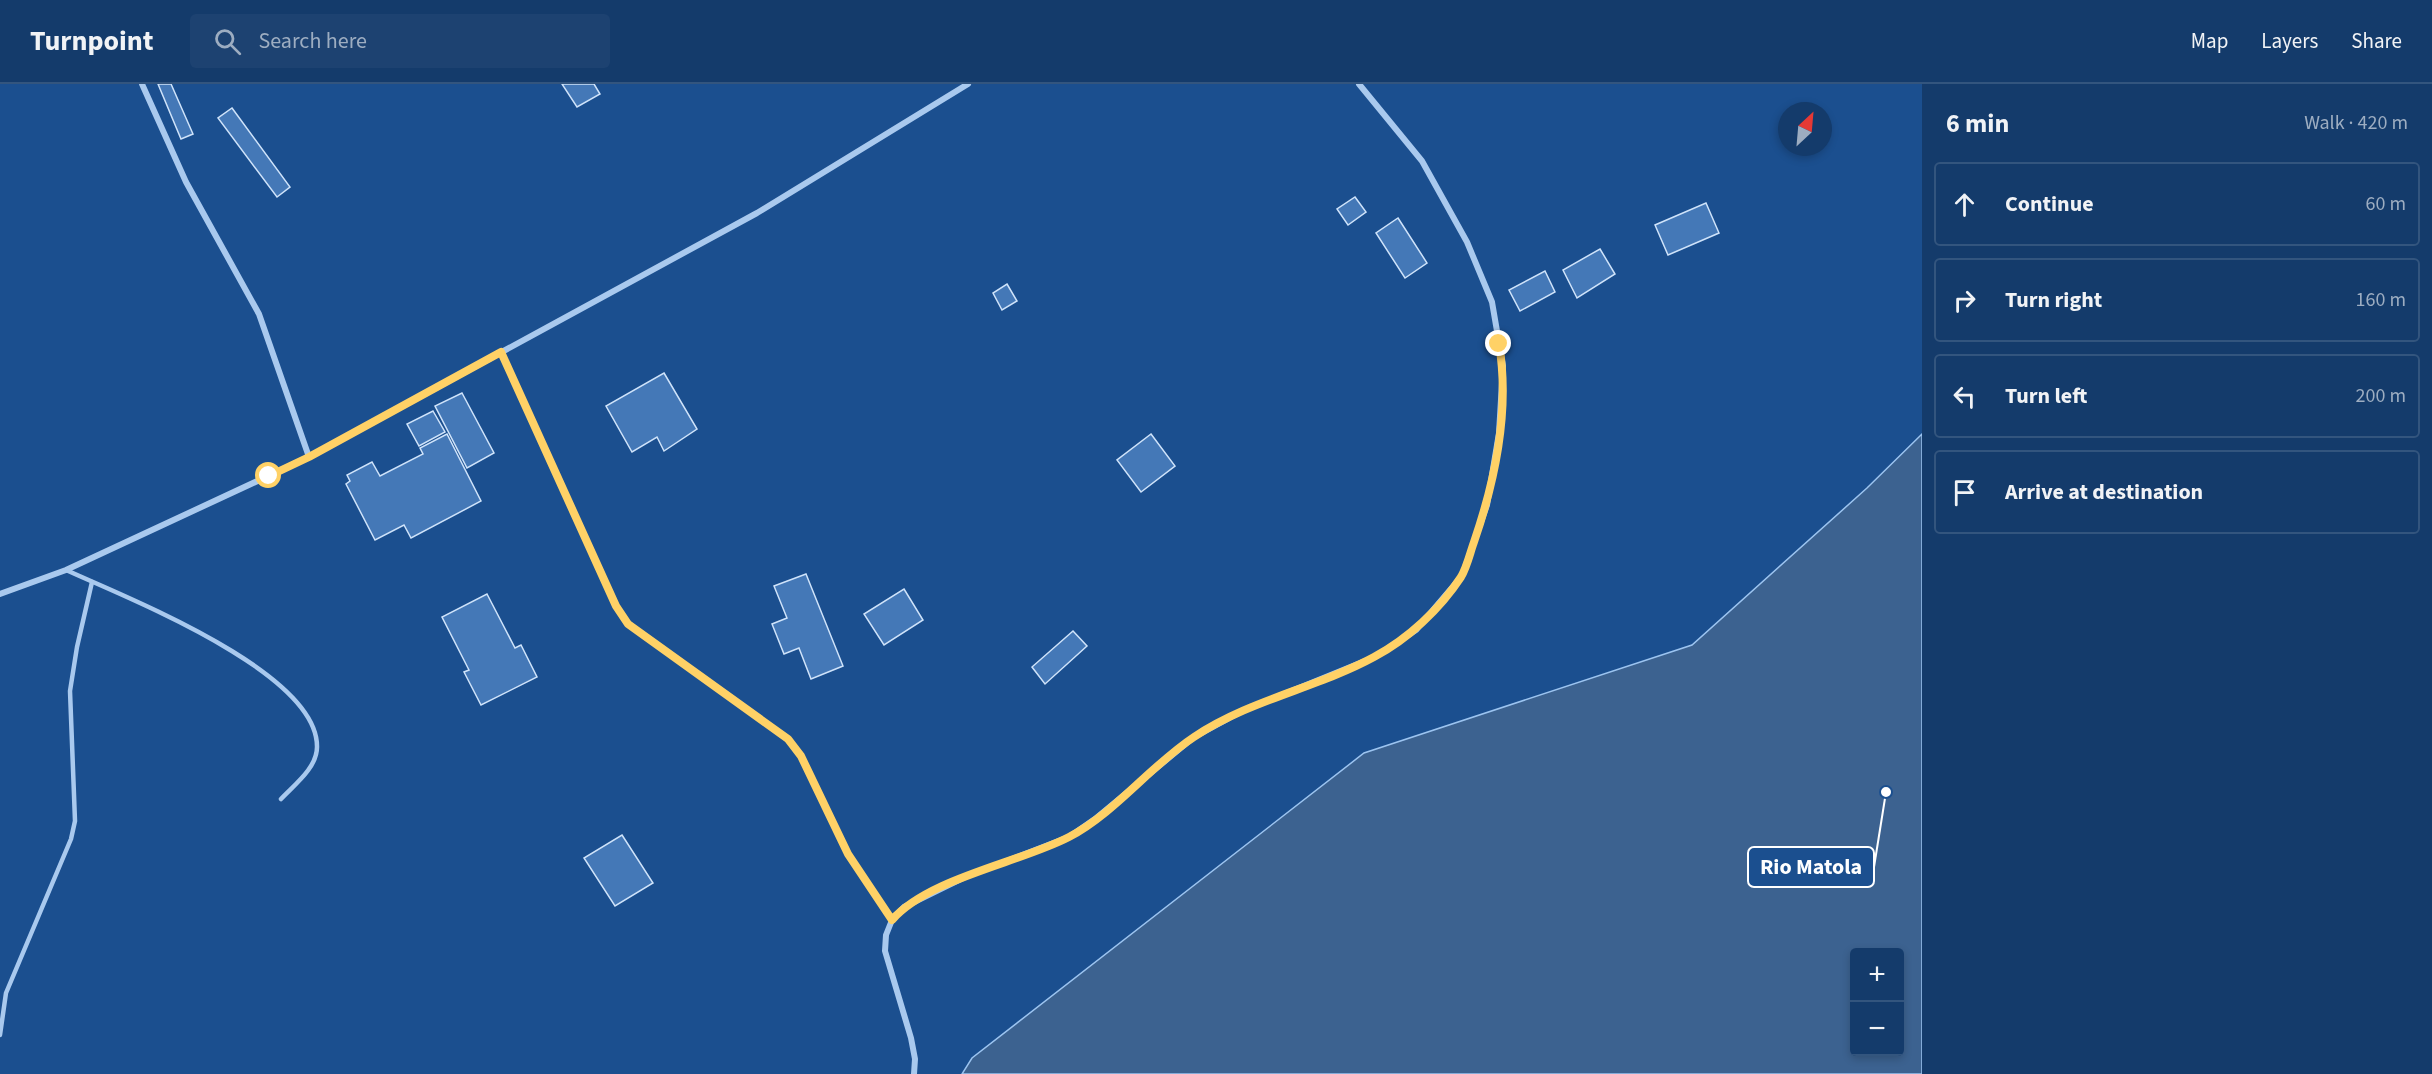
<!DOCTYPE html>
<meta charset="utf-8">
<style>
body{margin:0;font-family:"Source Sans 3",sans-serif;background:#1d4271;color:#f1f3f6}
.controls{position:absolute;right:18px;bottom:18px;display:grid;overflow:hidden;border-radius:6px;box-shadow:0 3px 9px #0003}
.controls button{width:54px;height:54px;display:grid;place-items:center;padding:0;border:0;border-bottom:2px solid #33557e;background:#143b6b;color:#f1f3f6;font:30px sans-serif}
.compass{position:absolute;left:1778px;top:18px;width:54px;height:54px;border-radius:50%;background:#143b6b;box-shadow:0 3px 9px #0003;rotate:26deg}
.stop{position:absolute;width:18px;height:18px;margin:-14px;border:4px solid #ffd166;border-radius:50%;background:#fff}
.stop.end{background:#ffd166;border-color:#fff;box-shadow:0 2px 6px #0008}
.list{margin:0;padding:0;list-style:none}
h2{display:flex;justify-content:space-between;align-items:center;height:78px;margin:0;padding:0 24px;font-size:26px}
h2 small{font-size:20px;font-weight:400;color:#9dadc1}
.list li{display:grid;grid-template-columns:39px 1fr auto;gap:18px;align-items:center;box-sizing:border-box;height:84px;margin:0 12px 12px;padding:0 12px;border:2px solid #33557e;border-radius:6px}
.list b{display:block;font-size:22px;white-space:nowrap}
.list em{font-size:20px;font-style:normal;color:#9dadc1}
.icon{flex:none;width:33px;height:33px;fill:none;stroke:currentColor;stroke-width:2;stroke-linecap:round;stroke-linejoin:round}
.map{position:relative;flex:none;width:1922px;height:990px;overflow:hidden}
header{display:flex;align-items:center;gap:36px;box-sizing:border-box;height:84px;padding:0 30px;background:#143b6b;border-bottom:2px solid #33557e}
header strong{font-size:28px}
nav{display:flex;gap:33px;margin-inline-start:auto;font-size:21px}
.search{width:420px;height:54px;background:#1d4271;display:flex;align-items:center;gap:15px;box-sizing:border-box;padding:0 21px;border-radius:6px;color:#9dadc1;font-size:22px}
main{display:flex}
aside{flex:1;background:#143b6b}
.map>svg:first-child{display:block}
</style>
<header>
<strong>Turnpoint</strong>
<div class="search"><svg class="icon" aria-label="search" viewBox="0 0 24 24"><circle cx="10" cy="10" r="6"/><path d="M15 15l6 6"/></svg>Search here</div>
<nav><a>Map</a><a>Layers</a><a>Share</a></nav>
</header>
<main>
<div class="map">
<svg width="1922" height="990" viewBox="0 0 1922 990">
<rect width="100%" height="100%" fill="#1b4f8f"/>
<path fill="#3c6290" stroke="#9cc4f0" stroke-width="1.5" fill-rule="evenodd" d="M1922 350V990H962L972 974 1364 669 1692 561 1867 404ZM1854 868H1900V968H1854Z"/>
<g fill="#4478b7" stroke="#cfe3fa" stroke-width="1.5">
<path d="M158 0H171L193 50 181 55Z"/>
<path d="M562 0H594L600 10 577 23Z"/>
<path d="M232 24 290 103 277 113 218 34Z"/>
<path d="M1355 113 1366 128 1348 141 1337 125Z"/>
<path d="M1706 119 1719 149 1668 171 1655 141Z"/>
<path d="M1398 134 1427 179 1405 194 1376 149Z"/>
<path d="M1600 165 1615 190 1577 214 1563 186Z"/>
<path d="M1545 187 1555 208 1520 227 1509 206Z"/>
<path d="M1007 200 1017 217 1002 226 993 209Z"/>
<path d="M664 289 697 345 664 367 657 353 632 368 606 322Z"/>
<path d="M462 309 494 369 467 384 435 322Z"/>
<path d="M433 327 445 348 419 362 407 340Z"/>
<path d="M447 350 481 417 411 454 404 441 375 456 346 400 350 397 347 391 372 378 380 392 423 370 420 364Z"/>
<path d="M1151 350 1175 382 1141 408 1117 376Z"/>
<path d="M806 490 843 582 811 595 799 564 784 570 772 540 787 534 774 502Z"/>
<path d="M904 505 923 536 884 561 864 530Z"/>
<path d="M487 510 515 564 521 561 537 593 481 621 464 588 469 586 442 533Z"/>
<path d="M1073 547 1087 562 1045 600 1032 583Z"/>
<path d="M622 751 653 799 615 822 584 774Z"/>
</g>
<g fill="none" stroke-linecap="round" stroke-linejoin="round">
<g stroke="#a9c9ee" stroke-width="4.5">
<path d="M501 268 616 522 628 540 788 655 801 672 847 770 892 836"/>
<path d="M66 486C125 513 318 588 317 663 317 684 294 701 281 715"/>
<path d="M0 951 6 909 71 755 75 737 70 607 77 563 92 498"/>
</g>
<g stroke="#a9c9ee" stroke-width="6">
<path d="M142 0 186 98 259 230 309 373"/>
<path d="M0 510 66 486 309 373 757 129 968 0"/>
<path d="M914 990 915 975 911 954 885 867 886 851 892 836 904 823 965 793 1069 753 1095 735 1194 653 1240 628 1375 573 1416 546 1462 492 1487 421 1499 349 1503 282 1492 218 1467 158 1422 77 1359 0"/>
</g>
</g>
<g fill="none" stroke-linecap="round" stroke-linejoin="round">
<path stroke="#ffd166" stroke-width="8" d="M269 392 309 373 501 268 616 522 628 540 788 655 801 672 848 770 892 836C929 794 1019 779 1069 753 1116 728 1150 682 1194 653 1249 616 1317 604 1374 573 1408 555 1440 525 1461 493 1467 483 1470 469 1474 458 1495 397 1510 325 1499 260"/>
</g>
<path fill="none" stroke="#fff" stroke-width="2" d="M1886 708L1874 783"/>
<circle fill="#fff" stroke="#1b4f8f" stroke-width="2" cx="1886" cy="708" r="6"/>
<rect fill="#1b4f8f" stroke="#fff" stroke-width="2" x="1748" y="763" width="126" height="40" rx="6"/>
<g font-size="22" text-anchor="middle" font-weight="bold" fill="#fff">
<text x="1811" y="790">Rio Matola</text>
</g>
</svg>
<div class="controls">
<button>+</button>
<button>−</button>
</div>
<svg class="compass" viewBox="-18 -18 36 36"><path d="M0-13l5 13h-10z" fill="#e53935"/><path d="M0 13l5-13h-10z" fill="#9dadc1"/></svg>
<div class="stop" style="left:269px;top:392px"></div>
<div class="stop end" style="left:1499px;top:260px"></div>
</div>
<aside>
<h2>6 min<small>Walk · 420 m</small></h2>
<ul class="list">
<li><svg class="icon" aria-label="ahead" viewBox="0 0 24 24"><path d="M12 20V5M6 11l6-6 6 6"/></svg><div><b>Continue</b></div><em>60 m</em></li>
<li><svg class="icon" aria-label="right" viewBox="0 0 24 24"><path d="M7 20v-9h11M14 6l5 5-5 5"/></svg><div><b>Turn right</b></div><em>160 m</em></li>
<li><svg class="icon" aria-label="left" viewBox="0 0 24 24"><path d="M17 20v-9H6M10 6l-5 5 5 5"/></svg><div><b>Turn left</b></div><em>200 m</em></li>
<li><svg class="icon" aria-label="arrive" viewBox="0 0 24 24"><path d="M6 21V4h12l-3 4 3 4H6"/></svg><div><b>Arrive at destination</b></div></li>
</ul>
</aside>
</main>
